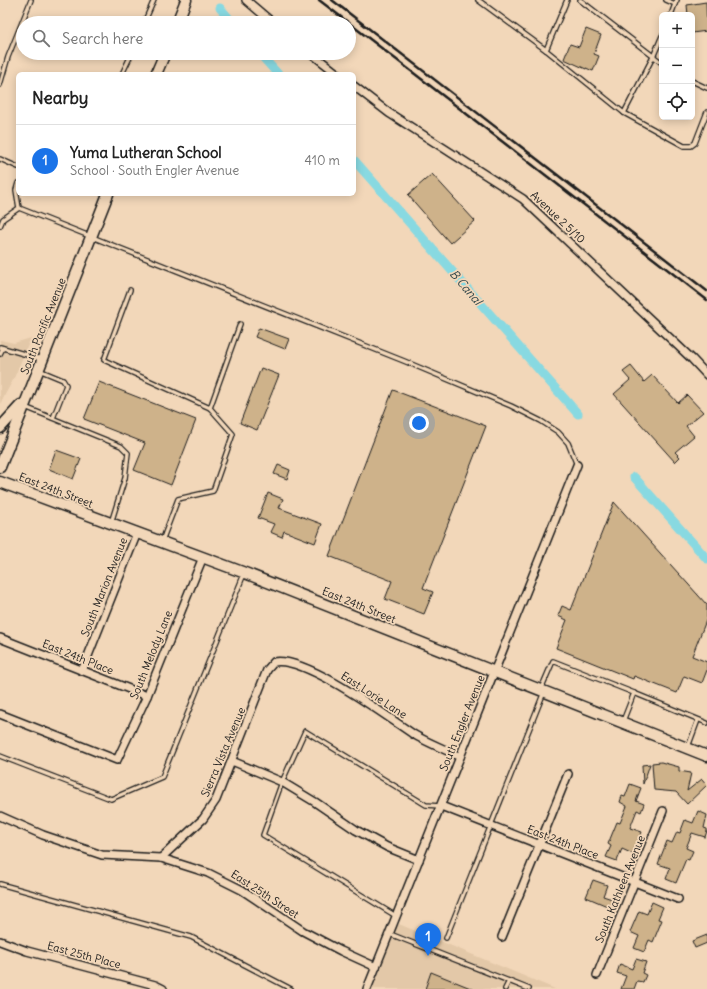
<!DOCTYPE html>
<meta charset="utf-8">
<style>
body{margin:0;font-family:Delius,sans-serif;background:#f6f6f6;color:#222}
.controls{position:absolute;right:12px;top:12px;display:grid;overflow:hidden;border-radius:6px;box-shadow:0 2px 10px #0003}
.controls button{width:36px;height:36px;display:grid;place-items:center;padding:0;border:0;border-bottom:1px solid #e0e0e0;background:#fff;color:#222;font:20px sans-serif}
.you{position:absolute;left:419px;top:423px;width:14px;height:14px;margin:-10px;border:3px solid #fff;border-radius:50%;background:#1a73e8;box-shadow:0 0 0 6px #1a73e833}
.badge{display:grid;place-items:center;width:26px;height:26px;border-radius:50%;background:#1a73e8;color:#fff;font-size:13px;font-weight:700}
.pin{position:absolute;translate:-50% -33px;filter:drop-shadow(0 1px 2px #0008)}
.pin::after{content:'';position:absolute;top:21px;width:14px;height:12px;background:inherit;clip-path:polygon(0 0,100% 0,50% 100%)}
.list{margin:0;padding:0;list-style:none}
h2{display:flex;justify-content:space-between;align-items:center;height:52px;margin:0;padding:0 16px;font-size:17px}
h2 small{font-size:13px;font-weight:400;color:#767676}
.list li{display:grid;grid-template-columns:26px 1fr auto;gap:12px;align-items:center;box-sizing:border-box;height:72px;padding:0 16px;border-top:1px solid #e0e0e0}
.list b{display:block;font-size:15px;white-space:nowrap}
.list p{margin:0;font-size:13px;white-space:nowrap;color:#767676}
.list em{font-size:13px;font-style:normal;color:#767676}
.icon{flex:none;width:22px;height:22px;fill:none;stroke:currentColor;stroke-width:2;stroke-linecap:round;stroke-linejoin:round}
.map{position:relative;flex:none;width:707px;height:989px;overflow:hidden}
.search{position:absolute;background:#fff;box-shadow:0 2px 10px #0003;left:16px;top:16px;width:340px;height:44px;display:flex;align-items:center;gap:10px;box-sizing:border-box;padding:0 14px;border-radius:22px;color:#767676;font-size:15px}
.panel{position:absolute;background:#fff;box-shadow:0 2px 10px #0003;left:16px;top:72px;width:340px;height:124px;border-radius:6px}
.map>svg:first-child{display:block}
</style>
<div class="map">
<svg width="707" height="989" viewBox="0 0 707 989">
<rect width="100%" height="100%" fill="#f2d7b9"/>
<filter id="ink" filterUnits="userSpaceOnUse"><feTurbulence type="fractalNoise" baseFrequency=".025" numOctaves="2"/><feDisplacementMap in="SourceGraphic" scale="8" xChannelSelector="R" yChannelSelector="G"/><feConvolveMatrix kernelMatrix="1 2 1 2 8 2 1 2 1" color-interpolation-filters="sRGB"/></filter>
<g filter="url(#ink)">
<g fill="#e3c8a8">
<path d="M31 338 14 378 0 404V340L14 343Z"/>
<path d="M394 922 555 989H367Z"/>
</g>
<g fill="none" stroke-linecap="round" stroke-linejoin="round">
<g stroke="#88d9e1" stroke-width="9">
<path d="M220 8 233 23"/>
<path d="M259 53 278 74"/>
<path d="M354 160 578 414"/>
<path d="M634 477 707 559"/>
</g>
</g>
<g fill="#ceb28a" stroke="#1c1c1c">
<path d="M706 2 707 31 692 33V15H688L687 5Z"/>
<path d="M586 29 601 35 594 54 599 56 593 71 586 68V69L564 59 570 44 579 47Z"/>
<path d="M432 174 475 221 450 243 408 195Z"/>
<path d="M259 328 289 339 285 349 255 337Z"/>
<path d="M631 366 644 382 652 375 678 403 687 395 703 412 686 426 694 436 675 452 680 457 675 462 614 394 630 380 623 372Z"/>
<path d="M261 368 279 375 257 430 240 423Z"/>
<path d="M99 382 196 420 171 485 134 470 145 443 84 419Z"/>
<path d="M393 390 486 426 423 588 433 592 424 614 385 599 392 581 329 556Z"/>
<path d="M56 450 81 459 73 479 49 469Z"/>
<path d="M278 465 290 470 287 479 274 474Z"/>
<path d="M268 493 283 499 279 508 322 524 315 543 284 531 282 537 270 532 274 524 258 518Z"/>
<path d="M614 502 707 605V618L692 656 707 662V670L702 683 684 676 677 693 634 676 633 679 556 648 567 620 558 616 562 606 571 610Z"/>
<path d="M661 762 679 767V771L691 773 687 791 702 779 707 785 687 804 676 792 654 790 652 763Z"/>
<path d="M650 764 643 784 642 765Z"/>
<path d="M630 784 641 788 636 801 644 804 641 812 637 810 630 828 642 832 633 854 622 849 617 861 606 857 611 846 608 844 617 822 620 823 627 806 620 802 622 796 625 797Z"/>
<path d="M698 811 707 815 704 828 707 829V831L705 837 692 833 686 848 693 851 689 860 686 859 676 883 666 879 670 868 658 864 667 841 672 843 677 832 680 833 685 820 693 823Z"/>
<path d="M593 880 607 885 603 896 615 900 612 908 586 897Z"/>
<path d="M652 902 663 907 658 919 662 920 653 942 649 940 644 952 634 948 639 936 630 932 639 911 647 914Z"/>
<path d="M707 935V943L695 948 692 941Z"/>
<path d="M636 959 646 962 642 973 646 975 643 982 637 981 634 989H621L626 976 617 973 620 964 632 969Z"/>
<path d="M431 972 473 989H425Z"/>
</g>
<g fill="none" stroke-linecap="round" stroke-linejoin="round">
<defs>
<g id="service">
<path d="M478 0 546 50"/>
<path d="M567 0 546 50 624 113 653 57 662 36"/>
<path d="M580 0 662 63"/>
<path d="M666 0 675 4 677 0"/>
<path d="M671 15 675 4"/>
<path d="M144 23 154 0"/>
<path d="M122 74 132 53"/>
<path d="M692 81 707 88"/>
<path d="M0 85 8 57 31 0"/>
<path d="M624 113 684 146H691L695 143 707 112"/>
<path d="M0 159 18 167"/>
<path d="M18 183 16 190 19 208"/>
<path d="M19 208 404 361 511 406 541 421 558 432 568 443 577 465"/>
<path d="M0 226 3 219 19 208"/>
<path d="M130 290 104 360 210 408"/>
<path d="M0 347 41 359"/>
<path d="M0 354 3 348"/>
<path d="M39 370 63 380 66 385 53 418"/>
<path d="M25 407 121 446 128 453 125 478 111 523"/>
<path d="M162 541 178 499 213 491 233 434 210 408 240 324"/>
<path d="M541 689 553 661 634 693 623 721"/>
<path d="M634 693 707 723"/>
<path d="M688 747 698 720"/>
<path d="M0 756 111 799 162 777 244 574"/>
<path d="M0 884 191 937 291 989"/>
<path d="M396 916 263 835 282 782 305 731 426 805 440 806"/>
<path d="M390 934 529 989"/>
<path d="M446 938 544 692"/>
<path d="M505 989 509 981"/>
</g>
<g id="minor">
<path d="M246 0 273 23"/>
<path d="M311 53 338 74"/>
<path d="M354 86 389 113 523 199 692 359 707 375"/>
<path d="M0 638 147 696"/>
<path d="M82 671 137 533"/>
<path d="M0 714 117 760 147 696 203 557"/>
<path d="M232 761 282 782 315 802 356 830 387 847 419 860"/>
<path d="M441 806 678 899"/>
<path d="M0 816 43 835 102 855 161 858 208 873 242 890 303 931 341 951 376 967"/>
<path d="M161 858 203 819 216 800 267 670 274 662C306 656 386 716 413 734 428 743 445 749 460 757"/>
<path d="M502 937 568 774"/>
<path d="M0 941 27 951 155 985 163 989"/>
<path d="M597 975 663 811"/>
<path d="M367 989 577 465"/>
</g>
<g id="secondary">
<path d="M177 23 186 0"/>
<path d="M156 74 165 53"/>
<path d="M0 428 21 405"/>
<path d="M0 467 108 194"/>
<path d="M0 482 245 573 707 756"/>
</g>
</defs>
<use href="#service" stroke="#1c1c1c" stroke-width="6"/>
<use href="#minor" stroke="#1c1c1c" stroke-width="10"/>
<use href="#secondary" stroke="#1c1c1c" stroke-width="13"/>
<use href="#service" stroke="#f2d7b9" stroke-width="3.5"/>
<use href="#minor" stroke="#f2d7b9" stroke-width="7"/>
<use href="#secondary" stroke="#f2d7b9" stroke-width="10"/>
<g stroke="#1c1c1c" stroke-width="2.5">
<path d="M319 0 349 23"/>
<path d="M332 0 707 291"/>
<path d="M349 23 707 300"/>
</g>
</g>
</g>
<g text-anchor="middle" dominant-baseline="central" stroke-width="3.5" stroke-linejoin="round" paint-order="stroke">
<g font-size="11" fill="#1c1c1c" stroke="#f2d7b9">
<text transform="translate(558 217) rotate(43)">Avenue 2 5/10</text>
<text transform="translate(43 326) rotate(-68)">South Pacific Avenue</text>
<text transform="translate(56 490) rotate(21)">East 24th Street</text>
<text transform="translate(104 587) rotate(-68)">South Marion Avenue</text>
<text transform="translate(359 605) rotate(22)">East 24th Street</text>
<text transform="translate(151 655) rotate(-68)">South Melody Lane</text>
<text transform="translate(78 657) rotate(22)">East 24th Place</text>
<text transform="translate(374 695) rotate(33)">East Lorie Lane</text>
<text transform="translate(462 723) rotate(-68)">South Engler Avenue</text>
<text transform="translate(223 752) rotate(-67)">Sierra Vista Avenue</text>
<text transform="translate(563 842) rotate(21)">East 24th Place</text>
<text transform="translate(620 889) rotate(-68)">South Kathleen Avenue</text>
<text transform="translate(265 894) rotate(33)">East 25th Street</text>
<text transform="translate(84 955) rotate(15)">East 25th Place</text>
</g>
<g font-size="12" font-style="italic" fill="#374b4d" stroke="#f2d7b9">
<text transform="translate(466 287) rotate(49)">B Canal</text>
</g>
</g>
</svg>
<div class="controls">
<button>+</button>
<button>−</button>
<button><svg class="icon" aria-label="locate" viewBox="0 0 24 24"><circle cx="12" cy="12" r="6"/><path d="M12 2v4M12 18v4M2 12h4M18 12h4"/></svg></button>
</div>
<div class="you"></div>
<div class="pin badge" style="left:428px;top:956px">1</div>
<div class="search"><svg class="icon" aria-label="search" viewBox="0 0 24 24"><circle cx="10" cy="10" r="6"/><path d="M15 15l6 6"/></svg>Search here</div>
<section class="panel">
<h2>Nearby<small></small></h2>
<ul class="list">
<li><span class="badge">1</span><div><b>Yuma Lutheran School</b><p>School · South Engler Avenue</p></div><em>410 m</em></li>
</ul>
</section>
</div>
